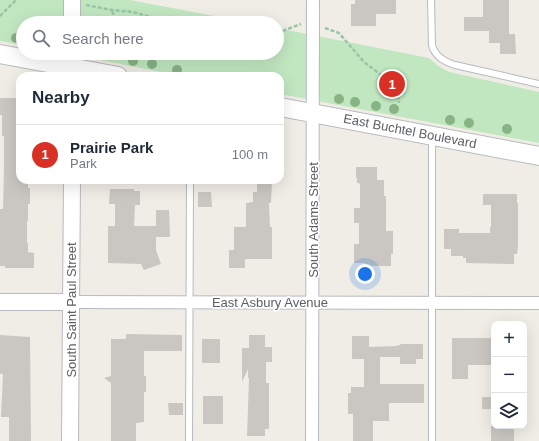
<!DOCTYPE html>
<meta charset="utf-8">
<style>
body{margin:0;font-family:Arial,sans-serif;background:#f2f2f3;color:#1f2937}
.controls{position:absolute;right:12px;bottom:12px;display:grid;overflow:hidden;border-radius:8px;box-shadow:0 4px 16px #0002}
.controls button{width:36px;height:36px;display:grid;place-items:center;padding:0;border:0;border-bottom:1px solid #e0e1e3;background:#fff;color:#1f2937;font:20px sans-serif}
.you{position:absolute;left:365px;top:274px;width:14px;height:14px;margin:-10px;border:3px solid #fff;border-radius:50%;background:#1a73e8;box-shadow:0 0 0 6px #1a73e833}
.badge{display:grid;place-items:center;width:26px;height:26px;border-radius:50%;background:#d93025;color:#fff;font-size:13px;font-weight:700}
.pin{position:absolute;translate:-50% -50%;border:2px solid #fff;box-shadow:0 1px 4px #0006}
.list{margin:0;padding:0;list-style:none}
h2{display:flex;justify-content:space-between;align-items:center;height:52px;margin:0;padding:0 16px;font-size:17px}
h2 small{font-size:13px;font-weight:400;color:#747a83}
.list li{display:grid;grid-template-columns:26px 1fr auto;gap:12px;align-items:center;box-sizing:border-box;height:60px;padding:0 16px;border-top:1px solid #e0e1e3}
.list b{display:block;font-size:15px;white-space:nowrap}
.list p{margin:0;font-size:13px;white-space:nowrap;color:#747a83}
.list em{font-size:13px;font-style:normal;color:#747a83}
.icon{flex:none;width:22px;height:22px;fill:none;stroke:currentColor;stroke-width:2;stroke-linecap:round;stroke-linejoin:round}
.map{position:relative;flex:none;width:539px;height:441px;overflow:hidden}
.search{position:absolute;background:#fff;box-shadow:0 4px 16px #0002;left:16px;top:16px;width:268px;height:44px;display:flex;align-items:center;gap:10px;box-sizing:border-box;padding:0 14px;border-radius:22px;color:#747a83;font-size:15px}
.panel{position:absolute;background:#fff;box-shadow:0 4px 16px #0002;left:16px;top:72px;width:268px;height:112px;border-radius:12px}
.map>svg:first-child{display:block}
</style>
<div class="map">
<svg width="539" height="441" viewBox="0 0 539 441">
<rect width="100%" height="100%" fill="#efede5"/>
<g fill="#c1e7c1">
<path d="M0 0H130L251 23H23V45L0 41Z"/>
<path d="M277 28 429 58 438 66 449 72 539 92V143L280 94V76H181L65 53H277Z"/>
</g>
<g fill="#cac7c2">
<path d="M355 0H396V14H376V26H351V4H355Z"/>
<path d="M483 0H509V34H515L516 54H500V43H489V31H464V17H483Z"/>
<path d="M0 98H20V181H28V188H30V204H28V221H27V243H28V252L34 253V268H5V266H0V209H3L4 166V136H2V115H0Z"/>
<path d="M356 167H377V180H384V196H386V231H393V254H391V266H365V263H354V244H359V223H354V208H360V185L359 183H357V178H356Z"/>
<path d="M257 183H272L271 203H269L270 227H272V259H245V268H229V250H234V227H246V203L253 202V192H257Z"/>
<path d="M110 189H134V191H140V205H135L134 226H156V210H169L170 237H156V250L161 264 144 270 141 264 108 263V226H115V204H109Z"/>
<path d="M198 192H211L212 207H198Z"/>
<path d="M483 194H517V203H518V245L517 254H514V264L466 263V258H463V256H451V249H444V229H459V233H490V227H491V205H483Z"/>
<path d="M126 334 182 335V351H144V376H146V392H144V422L136 423V441H111V383L104 378 111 376V339H126Z"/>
<path d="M0 335 30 337 31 441H9V417H1L3 374H0Z"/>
<path d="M249 335H265V347H272V362H266V383H269V429H265V436H247L249 378H248V369L242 382V348H249Z"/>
<path d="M352 336H369V347L396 346 400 345 401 344H423V359H416V364H400V357H380V384H424V403H389V421H373V441H353V414H348V393H351V387H364V359H352Z"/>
<path d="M452 338H494V365H468V379H452Z"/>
<rect x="202" y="339" width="18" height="24"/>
<rect x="203" y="396" width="20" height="28"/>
<rect x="482" y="397" width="12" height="12"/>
<path d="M168 403H183V415H169Z"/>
<rect x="491" y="426" width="23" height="15"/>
</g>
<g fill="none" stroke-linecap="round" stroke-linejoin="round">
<defs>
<g id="service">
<path d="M431 0 432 45C435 57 445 62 455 65L539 84"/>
<path d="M432 137V441"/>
<path d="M189 441 190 180"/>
</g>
<g id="minor">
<path d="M70 302 539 303"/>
<path d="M312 441 313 0"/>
</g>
<g id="tertiary">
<path d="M72 0V23"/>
<path d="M72 53V76"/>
<path d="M0 302H70"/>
<path d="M70 441 72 180"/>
</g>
<g id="secondary">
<path d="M0 54 118 76"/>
<path d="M280 107 539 156"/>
</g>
</defs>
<use href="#service" stroke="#b7babf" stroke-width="8"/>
<use href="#minor" stroke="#b7babf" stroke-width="14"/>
<use href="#tertiary" stroke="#b7babf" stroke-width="18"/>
<use href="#secondary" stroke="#b8bbc1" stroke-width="20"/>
<g stroke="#98c6a5" stroke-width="2.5" stroke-dasharray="4 2" stroke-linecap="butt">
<path d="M86 5 112 10 133 12 172 23"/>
<path d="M112 11 118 23"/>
<path d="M0 16 16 0"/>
<path d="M325 28 339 33 364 62 389 81 395 87 398 93 399 103"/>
<path d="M277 33 301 24"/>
</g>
<use href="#service" stroke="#fff" stroke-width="6"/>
<use href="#minor" stroke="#fff" stroke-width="12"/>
<use href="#tertiary" stroke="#fff" stroke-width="16"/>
<use href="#secondary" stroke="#fff" stroke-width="18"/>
</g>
<g fill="#88b485">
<circle cx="16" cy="38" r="5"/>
<circle cx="133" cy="61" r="5"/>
<circle cx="152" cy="64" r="5"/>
<circle cx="177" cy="70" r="5"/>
<circle cx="339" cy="99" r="5"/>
<circle cx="355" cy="102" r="5"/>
<circle cx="376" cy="106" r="5"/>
<circle cx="394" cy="109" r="5"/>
<circle cx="450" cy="120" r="5"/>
<circle cx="469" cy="123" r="5"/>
<circle cx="507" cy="129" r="5"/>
</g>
<g text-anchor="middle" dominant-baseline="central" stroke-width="3.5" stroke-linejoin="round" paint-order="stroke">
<g font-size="13" fill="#5c6065" stroke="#fff">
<text transform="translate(410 131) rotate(11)">East Buchtel Boulevard</text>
<text transform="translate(313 220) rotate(-90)">South Adams Street</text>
<text x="270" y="302">East Asbury Avenue</text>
<text transform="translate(71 310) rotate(-90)">South Saint Paul Street</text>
</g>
</g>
</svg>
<div class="controls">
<button>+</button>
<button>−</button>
<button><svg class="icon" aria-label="layers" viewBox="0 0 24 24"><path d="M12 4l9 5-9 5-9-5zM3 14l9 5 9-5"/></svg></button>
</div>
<div class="you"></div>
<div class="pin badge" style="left:392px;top:84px">1</div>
<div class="search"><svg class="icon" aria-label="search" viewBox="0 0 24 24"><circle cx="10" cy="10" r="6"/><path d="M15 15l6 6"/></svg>Search here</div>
<section class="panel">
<h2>Nearby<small></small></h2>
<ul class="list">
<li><span class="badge">1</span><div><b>Prairie Park</b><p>Park</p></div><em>100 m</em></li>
</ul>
</section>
</div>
